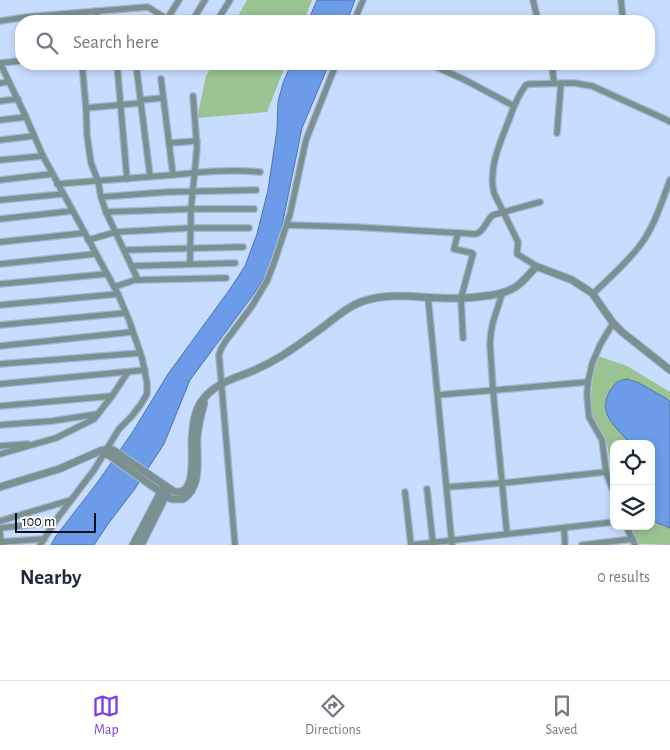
<!DOCTYPE html>
<style>
body{margin:0;font-family:"Alegreya Sans",sans-serif;background:#f2f2f3;color:#1f2937}
.controls{position:absolute;right:15px;bottom:15px;display:grid;overflow:hidden;border-radius:10px;box-shadow:0 2px 8px #0003}
.controls button{width:45px;height:45px;display:grid;place-items:center;padding:0;border:0;border-bottom:1px solid #e0e1e3;background:#fff;color:#1f2937;font:25px sans-serif}
.scale{position:absolute;left:15px;bottom:12px;width:81px;box-sizing:border-box;padding-left:5px;border:2px solid #080f1a;border-top:0;font-size:14px;line-height:18px;white-space:nowrap;color:#080f1a;-webkit-text-stroke:4px #fcfcfc;paint-order:stroke}
.list{margin:0;padding:0;list-style:none}
h2{display:flex;justify-content:space-between;align-items:center;height:65px;margin:0;padding:0 20px;font-size:21px}
h2 small{font-size:16px;font-weight:400;color:#747a83}
.icon{flex:none;width:28px;height:28px;fill:none;stroke:currentColor;stroke-width:2;stroke-linecap:round;stroke-linejoin:round}
.map{position:relative;flex:none;width:670px;height:545px;overflow:hidden}
.search{position:absolute;background:#fff;box-shadow:0 2px 8px #0003;left:15px;right:15px;top:15px;height:55px;display:flex;align-items:center;gap:12px;box-sizing:border-box;padding:0 18px;border-radius:20px;color:#747a83;font-size:19px}
.sheet{height:135px;background:#fff}
nav{display:flex;justify-content:space-around;align-items:center;box-sizing:border-box;height:70px;border-top:1px solid #e0e1e3;background:#fff;font-size:14px;color:#747a83}
nav a{display:grid;justify-items:center;gap:2px}
nav .on{color:#7c3aed}
.map>svg:first-child{display:block}
</style>
<div class="map">
<svg width="670" height="545" viewBox="0 0 670 545">
<rect width="100%" height="100%" fill="#c7ddff"/>
<g fill="#9bc392">
<path d="M247 0H312L304 21H235Z"/>
<path d="M213 64H286L267 112 197 118 206 76Z"/>
<path d="M598 356 627 366 670 392V545L638 544 631 526H651V444H614V478L607 445 599 428 592 419 590 403 594 367Z"/>
</g>
<g fill="#6c9ce9" stroke="#4e72ab">
<path d="M317 0H355L347 21H308Z"/>
<path d="M291 64H329L302 128 278 245 268 272 253 295 190 380 164 444 134 490 108 524 94 545H51L56 536 97 483 132 433 168 374 230 289 245 266 257 234 268 190 277 130 278 102 283 83Z"/>
<path d="M627 379 639 383 667 399 670 402V528L655 522 651 518V444H629L628 441C616 427 598 414 609 393 614 384 616 381 627 379Z"/>
</g>
<g fill="none" stroke-linecap="round" stroke-linejoin="round">
<defs>
<g id="minor">
<path d="M533 0 538 21"/>
<path d="M621 0 623 21"/>
<path d="M96 11 97 21"/>
<path d="M167 19 179 0"/>
<path d="M0 21 26 17 148 7 170 21"/>
<path d="M192 21 205 0"/>
<path d="M217 21 230 0"/>
<path d="M354 21 363 0"/>
<path d="M0 63 26 117 43 156 118 294 129 320 142 358 147 383V394L141 404 132 416 119 429 94 470 59 516 40 545"/>
<path d="M0 63 21 61"/>
<path d="M82 64 86 108 87 135 91 163 98 181 101 197 106 212 138 280"/>
<path d="M117 64 127 179"/>
<path d="M136 64 150 176"/>
<path d="M430 64 465 80 514 106"/>
<path d="M552 64 554 83"/>
<path d="M161 79 173 175"/>
<path d="M0 83 8 82"/>
<path d="M141 100 163 98"/>
<path d="M0 101 18 99"/>
<path d="M86 108 141 103"/>
<path d="M0 120 26 117"/>
<path d="M557 133 561 83"/>
<path d="M0 140 34 136"/>
<path d="M169 143 197 141"/>
<path d="M0 160 43 156"/>
<path d="M0 180 52 174"/>
<path d="M57 184C96 181 134 178 172 175 201 172 230 169 260 172"/>
<path d="M101 197 167 192 256 190"/>
<path d="M0 200 63 194"/>
<path d="M106 212 191 209H254"/>
<path d="M0 219 72 211"/>
<path d="M287 225 355 227 476 234C485 231 486 220 493 215L540 202"/>
<path d="M458 233 454 249 472 253 473 254 461 298 463 338"/>
<path d="M88 240 116 232 190 228H249"/>
<path d="M0 242 85 233"/>
<path d="M125 250 243 247"/>
<path d="M190 263 191 209 197 148 193 96"/>
<path d="M0 264 95 254"/>
<path d="M132 266 235 263"/>
<path d="M538 267 517 254 518 242 494 193C488 168 500 143 509 120 513 108 518 95 526 85L530 84 574 83 592 86 667 120 670 122"/>
<path d="M0 284 106 274"/>
<path d="M114 287 135 280 226 278"/>
<path d="M502 294 493 322 491 332 490 344 493 390 507 534"/>
<path d="M593 294C608 279 629 261 641 244 655 225 662 201 670 180"/>
<path d="M428 297 452 545"/>
<path d="M0 305 118 294"/>
<path d="M613 323 600 345 592 364 588 382 587 395 589 417 602 440 606 472 614 493"/>
<path d="M0 325 125 313"/>
<path d="M0 346 132 332"/>
<path d="M0 364 140 353"/>
<path d="M0 384 145 370"/>
<path d="M438 395 588 382"/>
<path d="M0 406 112 396"/>
<path d="M0 425 52 421 98 414"/>
<path d="M0 446 28 444"/>
<path d="M0 454 56 438 94 419 112 396 128 372"/>
<path d="M447 487 503 483 606 472"/>
<path d="M427 489 433 544"/>
<path d="M405 492 411 545"/>
<path d="M0 521 71 500"/>
<path d="M626 526 635 545"/>
<path d="M0 528 55 522"/>
<path d="M564 528 565 545"/>
<path d="M0 531 1 545"/>
<path d="M0 542 44 539"/>
<path d="M235 545 219 355 221 349 225 342 252 306 267 281 275 260 290 214 306 140 336 64"/>
<path d="M411 545 614 522"/>
<path d="M582 545 633 539"/>
</g>
<g id="tertiary">
<path d="M100 451 110 456 166 496 172 499H183C203 486 196 458 197 438 198 426 201 414 204 403"/>
<path d="M0 487 59 469 100 451 107 449 113 450 173 491C198 499 191 451 192 438 193 427 194 412 201 402 211 387 228 380 245 374 275 363 297 346 323 327 338 316 351 303 371 299 401 292 432 300 462 298 469 298 477 297 485 296 496 295 507 293 517 286 524 281 530 273 536 267H538L572 280 592 293 613 323 622 332 670 370"/>
<path d="M133 545 163 488"/>
<path d="M141 545 167 493"/>
</g>
</defs>
<use href="#minor" stroke="#a5b8d6" stroke-width="8"/>
<use href="#tertiary" stroke="#a5b8d6" stroke-width="9"/>
<use href="#minor" stroke="#7b9091" stroke-width="5.5"/>
<use href="#tertiary" stroke="#7b9091" stroke-width="7"/>
</g>
</svg>
<div class="controls">
<button><svg class="icon" aria-label="locate" viewBox="0 0 24 24"><circle cx="12" cy="12" r="6"/><path d="M12 2v4M12 18v4M2 12h4M18 12h4"/></svg></button>
<button><svg class="icon" aria-label="layers" viewBox="0 0 24 24"><path d="M12 4l9 5-9 5-9-5zM3 14l9 5 9-5"/></svg></button>
</div>
<div class="scale">100 m</div>
<div class="search"><svg class="icon" aria-label="search" viewBox="0 0 24 24"><circle cx="10" cy="10" r="6"/><path d="M15 15l6 6"/></svg>Search here</div>
</div>
<section class="sheet">
<h2>Nearby<small>0 results</small></h2>
<ul class="list">
</ul>
</section>
<nav>
<a class="on"><svg class="icon" aria-label="map" viewBox="0 0 24 24"><path d="M3 6l6-2 6 2 6-2v14l-6 2-6-2-6 2zM9 4v14M15 6v14"/></svg>Map</a>
<a><svg class="icon" aria-label="directions" viewBox="0 0 24 24"><path d="M12 3l9 9-9 9-9-9zM9 14v-3h6M13 9l2 2-2 2"/></svg>Directions</a>
<a><svg class="icon" aria-label="saved" viewBox="0 0 24 24"><path d="M7 4h10v16l-5-4-5 4z"/></svg>Saved</a>
</nav>
